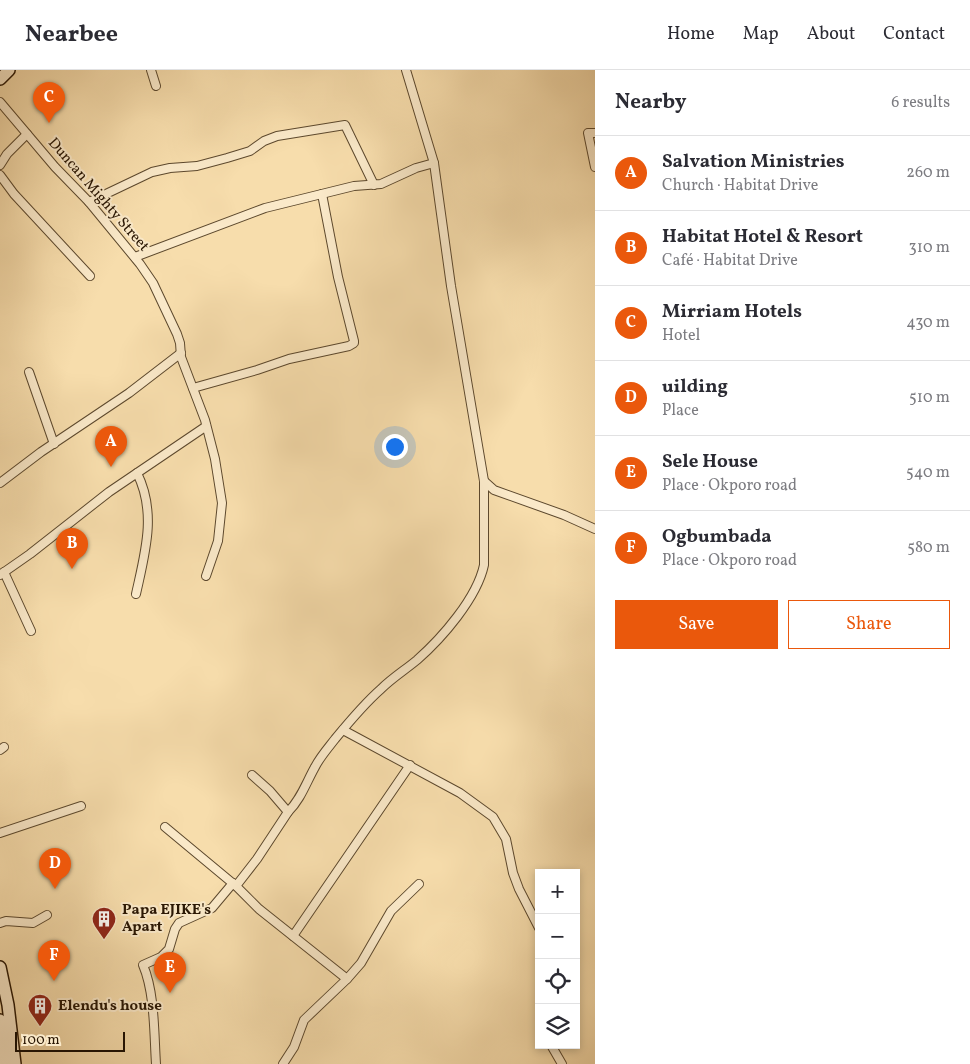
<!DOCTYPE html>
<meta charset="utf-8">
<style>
body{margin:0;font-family:Vollkorn,serif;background:#f2f2f3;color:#2b2b33}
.controls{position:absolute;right:15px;bottom:15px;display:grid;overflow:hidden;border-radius:0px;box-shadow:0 2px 8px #0003}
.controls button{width:45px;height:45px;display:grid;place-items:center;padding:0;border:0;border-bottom:1px solid #e1e1e2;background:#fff;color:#2b2b33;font:25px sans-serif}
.scale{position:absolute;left:15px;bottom:12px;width:110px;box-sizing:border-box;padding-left:5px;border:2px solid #291603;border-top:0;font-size:14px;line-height:18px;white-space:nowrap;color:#291603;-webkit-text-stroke:4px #fae9c9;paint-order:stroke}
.you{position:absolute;left:394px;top:376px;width:18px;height:18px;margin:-12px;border:4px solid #fff;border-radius:50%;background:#1a73e8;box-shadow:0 0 0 8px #1a73e833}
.badge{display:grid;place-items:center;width:32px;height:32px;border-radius:50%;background:#ea580c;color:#fff;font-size:16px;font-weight:700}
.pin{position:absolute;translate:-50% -41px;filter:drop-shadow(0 1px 2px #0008)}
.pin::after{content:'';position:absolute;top:26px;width:18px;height:15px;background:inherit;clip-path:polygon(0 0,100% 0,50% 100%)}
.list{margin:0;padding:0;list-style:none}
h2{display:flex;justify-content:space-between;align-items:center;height:65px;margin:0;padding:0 20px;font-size:21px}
h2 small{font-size:16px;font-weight:400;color:#7c7c81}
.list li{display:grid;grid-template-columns:32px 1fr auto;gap:15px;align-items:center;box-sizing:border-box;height:75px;padding:0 20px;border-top:1px solid #e1e1e2}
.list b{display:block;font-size:19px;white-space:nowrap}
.list p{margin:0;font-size:16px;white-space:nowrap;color:#7c7c81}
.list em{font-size:16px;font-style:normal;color:#7c7c81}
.actions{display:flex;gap:10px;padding:15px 20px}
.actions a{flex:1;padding:11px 0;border:1px solid #ea580c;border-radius:0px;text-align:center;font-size:18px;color:#ea580c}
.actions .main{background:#ea580c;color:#fff}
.icon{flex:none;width:28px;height:28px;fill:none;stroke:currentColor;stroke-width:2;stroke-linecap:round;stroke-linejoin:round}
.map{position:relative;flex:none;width:595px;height:994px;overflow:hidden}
header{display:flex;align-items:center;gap:30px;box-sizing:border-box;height:70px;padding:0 25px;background:#fff;border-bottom:1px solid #e1e1e2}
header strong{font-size:24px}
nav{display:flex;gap:28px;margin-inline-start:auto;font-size:18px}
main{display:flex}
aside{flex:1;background:#fff}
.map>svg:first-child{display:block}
</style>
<header>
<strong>Nearbee</strong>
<nav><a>Home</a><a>Map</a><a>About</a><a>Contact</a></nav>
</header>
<main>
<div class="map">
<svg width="595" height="994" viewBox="0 0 595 994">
<rect width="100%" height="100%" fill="#f7ddac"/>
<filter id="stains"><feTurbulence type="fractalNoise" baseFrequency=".004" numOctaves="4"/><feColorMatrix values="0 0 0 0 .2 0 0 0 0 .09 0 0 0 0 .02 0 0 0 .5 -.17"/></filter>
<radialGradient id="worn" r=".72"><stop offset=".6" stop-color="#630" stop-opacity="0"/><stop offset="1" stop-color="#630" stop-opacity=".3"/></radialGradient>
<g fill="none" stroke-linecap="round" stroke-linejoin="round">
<defs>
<g id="street">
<path d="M151 0 156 16"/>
<path d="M0 32 55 97 89 132 140 194 153 213 177 264 180 273 181 287 205 350 215 389 222 433 218 471 206 506"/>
<path d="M595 63H588L595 97"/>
<path d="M0 95 7 84 27 64"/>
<path d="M0 105 14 124 90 206"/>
<path d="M89 132 152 102 170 98 197 96 227 88 250 81 264 71 277 66 345 55 374 115"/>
<path d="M135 187 265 138 354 116 381 114 416 98 434 93"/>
<path d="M29 302 54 374"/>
<path d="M193 318 257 300 289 289 349 276 354 273V271L338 207 322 124"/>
<path d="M484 411 494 420 564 445 595 459"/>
<path d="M0 413 41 382 129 323 181 283"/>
<path d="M4 502 31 561"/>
<path d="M0 505 30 484 109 422 205 357 206 355"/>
<path d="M136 524C145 483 157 443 137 403"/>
<path d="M343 660 460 723 493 747 506 769 513 803 519 819 539 858"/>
<path d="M0 680 4 677"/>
<path d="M252 705 270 721 288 742C301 729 306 713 315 697 320 687 328 678 335 669 349 652 365 633 381 619 392 608 405 600 417 590 442 568 477 528 484 495V411L451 216 438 122 434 93 406 0"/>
<path d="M288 742 257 789 236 816 259 839 347 909 361 893 391 841 419 814"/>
<path d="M165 757 236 816"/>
<path d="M0 763 81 736"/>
<path d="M0 853 6 851 33 853 47 845"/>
<path d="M293 866 410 695"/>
<path d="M551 975 562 994"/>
<path d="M156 994C154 964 155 923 143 895L161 887 169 879 175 859 179 853 212 838 233 813"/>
<path d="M283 994 294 977 304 950 347 909"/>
</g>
<g id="secondary">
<path d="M0 9 9 0"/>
<path d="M0 897 8 935 15 994"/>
<path d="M0 950 5 994"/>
</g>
</defs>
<use href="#street" stroke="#5c482d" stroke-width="10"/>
<use href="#secondary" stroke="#291603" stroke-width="14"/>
<use href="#street" stroke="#fae9c9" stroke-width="8"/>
<use href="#secondary" stroke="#fae9c9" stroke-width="11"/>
</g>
<defs>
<symbol id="building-pin" viewBox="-11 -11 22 30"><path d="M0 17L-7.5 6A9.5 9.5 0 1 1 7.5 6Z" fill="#8f2418" stroke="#fae9c9"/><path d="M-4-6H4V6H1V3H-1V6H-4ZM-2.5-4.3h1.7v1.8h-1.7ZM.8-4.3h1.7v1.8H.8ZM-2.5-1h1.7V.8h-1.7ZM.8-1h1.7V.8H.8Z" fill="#fff"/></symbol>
</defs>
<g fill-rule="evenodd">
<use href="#building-pin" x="90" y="835" width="28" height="38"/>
<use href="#building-pin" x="26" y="922" width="28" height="38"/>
</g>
<g text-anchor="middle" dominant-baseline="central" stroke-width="4" stroke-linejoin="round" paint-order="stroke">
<g font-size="15" fill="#291603" stroke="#fae9c9">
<text transform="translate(98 125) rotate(49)">Duncan Mighty Street</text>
</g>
<g font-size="15" font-weight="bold" fill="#291603" stroke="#fae9c9" text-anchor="start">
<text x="122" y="840">Papa EJIKE's<tspan x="122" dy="17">Apart</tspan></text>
<text x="58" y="936">Elendu's house</text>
</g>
</g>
<rect width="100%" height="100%" filter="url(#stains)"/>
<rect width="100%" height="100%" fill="url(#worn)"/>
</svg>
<div class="controls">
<button>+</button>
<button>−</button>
<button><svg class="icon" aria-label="locate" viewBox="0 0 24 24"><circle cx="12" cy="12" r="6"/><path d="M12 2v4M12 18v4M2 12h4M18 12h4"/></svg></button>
<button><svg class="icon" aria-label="layers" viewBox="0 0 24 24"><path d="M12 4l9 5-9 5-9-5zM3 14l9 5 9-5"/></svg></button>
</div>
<div class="scale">100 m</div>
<div class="you"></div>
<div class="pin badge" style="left:111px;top:397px">A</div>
<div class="pin badge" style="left:72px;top:499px">B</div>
<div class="pin badge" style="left:49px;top:53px">C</div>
<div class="pin badge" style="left:55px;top:819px">D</div>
<div class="pin badge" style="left:170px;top:923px">E</div>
<div class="pin badge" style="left:54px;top:911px">F</div>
</div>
<aside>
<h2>Nearby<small>6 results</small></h2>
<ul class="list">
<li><span class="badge">A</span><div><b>Salvation Ministries</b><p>Church · Habitat Drive</p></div><em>260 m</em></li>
<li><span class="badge">B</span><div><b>Habitat Hotel &amp; Resort</b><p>Café · Habitat Drive</p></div><em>310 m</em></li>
<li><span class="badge">C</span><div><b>Mirriam Hotels</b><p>Hotel</p></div><em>430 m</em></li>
<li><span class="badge">D</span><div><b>uilding</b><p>Place</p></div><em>510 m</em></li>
<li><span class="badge">E</span><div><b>Sele House</b><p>Place · Okporo road</p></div><em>540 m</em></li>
<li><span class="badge">F</span><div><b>Ogbumbada</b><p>Place · Okporo road</p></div><em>580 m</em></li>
</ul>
<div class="actions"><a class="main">Save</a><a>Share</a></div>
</aside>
</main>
